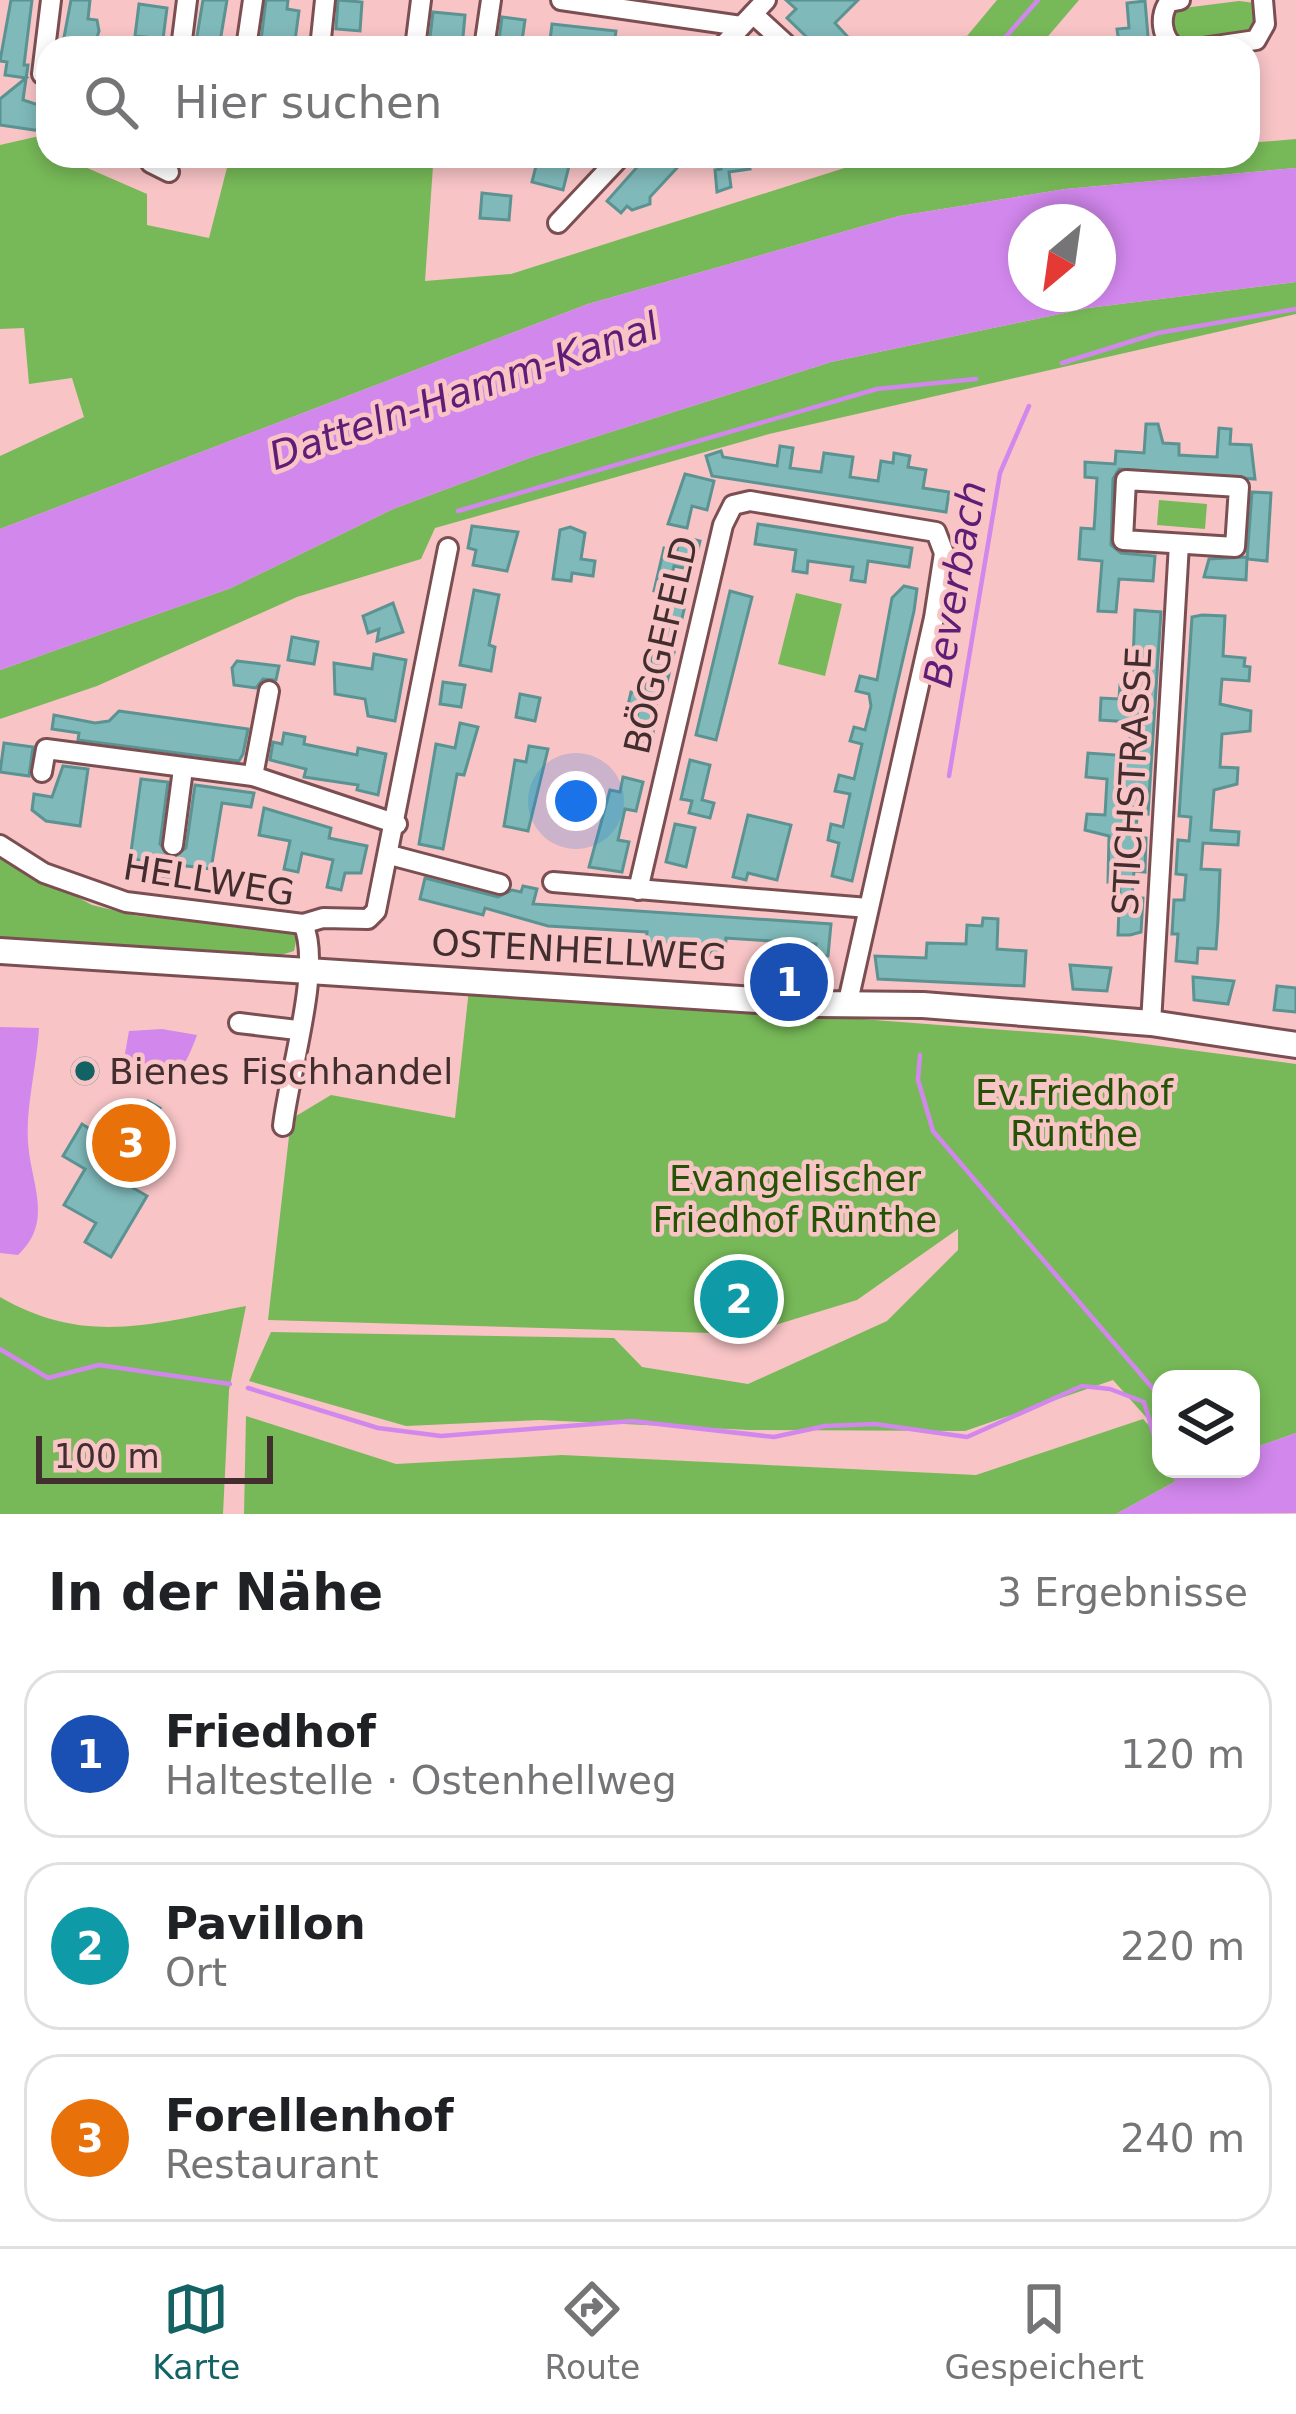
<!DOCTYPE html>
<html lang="de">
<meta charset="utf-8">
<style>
body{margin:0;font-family:"DejaVu Sans",sans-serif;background:#f6f6f6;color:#202124}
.controls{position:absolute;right:36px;bottom:36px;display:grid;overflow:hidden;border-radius:24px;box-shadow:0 6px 18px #0003}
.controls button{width:108px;height:108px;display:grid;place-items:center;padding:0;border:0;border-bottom:3px solid #e0e0e0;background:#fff;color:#202124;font:60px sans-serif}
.compass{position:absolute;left:1008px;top:204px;width:108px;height:108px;border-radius:50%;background:#fff;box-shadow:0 6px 18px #0003;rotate:209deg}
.scale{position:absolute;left:36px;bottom:30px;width:237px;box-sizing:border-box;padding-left:12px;border:6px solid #422e2f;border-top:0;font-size:33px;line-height:42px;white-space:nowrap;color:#422e2f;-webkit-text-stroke:9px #f8c4c6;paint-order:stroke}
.you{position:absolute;left:576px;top:801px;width:42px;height:42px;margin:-30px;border:9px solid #fff;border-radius:50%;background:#1a73e8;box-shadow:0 0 0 18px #1a73e833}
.badge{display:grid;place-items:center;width:78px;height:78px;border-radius:50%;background:#136365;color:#fff;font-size:39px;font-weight:700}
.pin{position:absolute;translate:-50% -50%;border:6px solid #fff;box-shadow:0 3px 12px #0006}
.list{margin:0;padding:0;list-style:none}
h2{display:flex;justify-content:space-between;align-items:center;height:156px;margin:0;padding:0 48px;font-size:51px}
h2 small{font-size:39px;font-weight:400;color:#757577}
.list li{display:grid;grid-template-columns:78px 1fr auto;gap:36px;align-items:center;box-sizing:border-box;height:168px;margin:0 24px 24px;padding:0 24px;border:3px solid #e0e0e0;border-radius:36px}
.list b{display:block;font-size:45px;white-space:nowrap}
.list p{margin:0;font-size:39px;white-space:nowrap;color:#757577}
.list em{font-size:39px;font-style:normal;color:#757577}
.icon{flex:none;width:66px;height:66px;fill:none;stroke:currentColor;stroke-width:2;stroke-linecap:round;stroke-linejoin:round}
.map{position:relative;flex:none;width:1296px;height:1514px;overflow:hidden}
.search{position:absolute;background:#fff;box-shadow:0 6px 18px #0003;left:36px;right:36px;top:36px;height:132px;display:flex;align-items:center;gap:30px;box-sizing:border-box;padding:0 42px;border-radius:36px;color:#757577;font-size:45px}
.sheet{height:732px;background:#fff}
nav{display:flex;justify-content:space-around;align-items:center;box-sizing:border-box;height:168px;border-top:3px solid #e0e0e0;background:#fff;font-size:33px;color:#757577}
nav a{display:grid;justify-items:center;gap:6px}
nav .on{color:#136365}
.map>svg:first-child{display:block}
</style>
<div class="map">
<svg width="1296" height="1514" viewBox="0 0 1296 1514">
<rect width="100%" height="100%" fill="#f8c4c6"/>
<g fill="#77b958">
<path d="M997 0H1079L1038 48H957Z"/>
<path d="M1239 1 1255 3 1257 28 1250 35 1187 43 1173 36 1171 17 1176 9Z"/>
<path d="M48 134V156H85V167L147 194V225L209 238 230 156H340L433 166 425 281 511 274 857 164 854 156H1248V143L1296 139V168L1065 189 899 216 588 304 0 529V456L84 417 72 378 29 384 24 328 0 329V145Z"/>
<path d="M1296 282V314L769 434 435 528 421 559 297 597 97 686 0 719V670L231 588 393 509 532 457 831 362 1088 308Z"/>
<path d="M1159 500 1207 504 1205 529 1157 525Z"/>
<path d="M796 593 842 604 825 676 778 664Z"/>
<path d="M0 854 92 905 137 916 287 927 297 937 294 951 271 958 0 940Z"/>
<path d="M469 989 1084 1036 1296 1064V1433L1251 1449V1379H1161V1434L1113 1380 965 1431 749 1430 540 1420 406 1426 249 1381 271 1332 614 1338 642 1367 748 1384 887 1321 958 1250V1229L857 1300 746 1334 268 1320 291 1119 331 1095 455 1118Z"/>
<path d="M0 1297C86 1347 155 1323 246 1306L229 1390 223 1514H0Z"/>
<path d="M246 1416 396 1464 562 1455 976 1475 1143 1419 1161 1438V1469H1198L1116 1514H244Z"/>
</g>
<g fill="#d287ed" fill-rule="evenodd">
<path d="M1296 168V282L1088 308 831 362 532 457 393 509 231 588 0 670V529L588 304 899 216 1065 189ZM1098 222V294H1026V222Z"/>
<path d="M0 1027 39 1028C37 1065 26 1105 28 1141 30 1183 55 1221 18 1255L0 1253Z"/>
<path d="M162 1029 197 1035C181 1080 166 1092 121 1076L129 1031Z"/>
<path d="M1296 1433V1513L1116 1514 1198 1469H1251V1449Z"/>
</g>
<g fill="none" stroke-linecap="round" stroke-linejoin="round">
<g stroke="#d287ed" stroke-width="4.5">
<path d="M996 48 1038 0"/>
<path d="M1062 363 1158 333 1296 309"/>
<path d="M458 511 877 389 976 379"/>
<path d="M949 776 1000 473 1029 406"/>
<path d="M920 1055 918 1080 933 1131 1161 1398"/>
<path d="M0 1349 48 1378 99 1365 230 1384"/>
<path d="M248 1388 378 1428 441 1436 632 1421 774 1437 825 1426 875 1424 967 1437 1082 1386 1110 1389 1144 1402 1161 1459"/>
<path d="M1168 1469 1180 1483"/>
</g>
</g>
<g fill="#80b9ba" stroke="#5b9393" stroke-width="3">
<path d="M11 0H32L24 65H28L23 100 48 108V125L42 124 41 131 0 125V99L26 78 5 75 7 62 0 61Z"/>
<path d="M71 0H90L88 19 97 20 99 31 94 48H62Z"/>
<path d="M203 0H227L219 48H195Z"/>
<path d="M266 0H288L287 9 299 11 294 48H260Z"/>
<path d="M338 0 362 2 360 31 336 29Z"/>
<path d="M786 0H858L835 23 858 48H818L787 18 796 9Z"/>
<path d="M1145 1 1149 48 1119 44 1117 29 1129 28 1127 3Z"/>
<path d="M139 4 167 8 163 39 135 36Z"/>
<path d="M433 12 465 15 462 48 429 46Z"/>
<path d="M502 17 525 20 521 48H498Z"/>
<path d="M552 24 616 31 614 45 577 40 576 48H549Z"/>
<path d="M647 156H688L650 197V204L632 210 627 206 621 213 607 201Z"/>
<path d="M720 156H748L750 169 729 172 731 187 717 192 715 170 721 169Z"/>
<path d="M538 158 569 166 563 190 532 182Z"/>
<path d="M482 193 511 196 509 220 480 218Z"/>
<path d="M1146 424H1158L1163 443 1179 444V455L1195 456 1217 457 1219 428 1231 429 1230 444 1251 445 1255 479 1119 469 1113 479 1111 545 1121 553 1155 556 1153 581 1119 579 1116 612 1098 611 1102 561 1079 559 1081 528 1094 529 1095 515 1097 478 1085 477V462L1115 464 1116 451 1144 453Z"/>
<path d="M780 446 793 448 790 468 821 472 824 453 853 457 850 477 878 481 881 461 893 463 894 453 910 456 908 467 926 470 923 488 949 492 946 512 712 476 706 456 721 451 723 457 777 466Z"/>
<path d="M685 474 714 481 707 510 692 506 687 528 668 524Z"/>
<path d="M1252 492 1271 493 1267 561 1247 559Z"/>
<path d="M758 524 912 548 909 567 868 561 865 582 851 580 853 567 808 561 807 573 793 571 796 550 755 544Z"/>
<path d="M472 526 518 532 507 571 473 565 476 550 468 548Z"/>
<path d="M570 527 585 533 581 559 595 561 593 576 572 573 571 581 553 579 560 530Z"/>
<path d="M680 536 700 541 693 570 674 566 667 594 654 591 664 548 677 551Z"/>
<path d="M1247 557 1246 580 1204 577 1209 559Z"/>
<path d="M904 586 917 589 914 611 852 881 832 876 839 843 828 840 831 824 843 827 850 794 835 791 839 775 854 779 862 744 850 741 854 727 865 730 871 706 869 694 856 691 860 676 877 680 892 598Z"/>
<path d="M474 590 499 595 489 645 495 647 491 671 460 665Z"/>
<path d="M730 591 752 597 716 740 696 735Z"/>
<path d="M666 596 686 601 665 691 660 690 656 705 651 751 630 746 639 708 628 705 631 692 643 695Z"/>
<path d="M393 603 403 632 377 641 379 629 368 633 363 616Z"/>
<path d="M1135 610 1161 612 1148 814 1137 813 1136 837 1146 838 1145 872 1134 871 1132 897 1143 898 1141 932 1130 935H1118L1120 883 1108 882 1109 836 1085 830 1087 814 1105 815 1107 779 1086 777 1088 753 1129 756 1131 722 1100 720 1101 698 1119 699 1120 685 1132 686Z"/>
<path d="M1202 615 1225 616 1223 656 1245 658 1244 666 1250 667 1249 681 1222 679 1220 704 1251 711 1250 731 1222 734 1220 767 1238 768 1237 784 1214 790 1211 830 1239 832 1238 845 1203 843 1201 869 1220 870 1218 920 1216 949 1198 948 1197 963 1176 961 1178 934H1172L1174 900H1184L1186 875 1176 874 1178 840 1189 841 1191 817 1179 816 1192 617Z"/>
<path d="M292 637 318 642 314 664 288 660Z"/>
<path d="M374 654 406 660 395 721 368 716 365 699 335 694 334 663 372 669Z"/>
<path d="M237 661 279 666 276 680 263 679 256 688 234 685 232 668Z"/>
<path d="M443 682 465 685 461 707 440 704Z"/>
<path d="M520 694 540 698 535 721 516 717Z"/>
<path d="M119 711 248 729 243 754 239 761 78 740 79 733 52 729 54 715 95 723 109 721Z"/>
<path d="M460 723 478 727 464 775 457 774 443 849 419 844 436 744 455 748Z"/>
<path d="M284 733 305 737 304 744 357 755 358 748 386 754 378 795 357 790 358 785 304 777 306 769 270 760 273 742 282 744Z"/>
<path d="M4 743 33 747 29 776 0 772Z"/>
<path d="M529 746 548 749 528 831 504 826 515 760 526 762Z"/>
<path d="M690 760 710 765 702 800 714 803 710 818 689 813 692 801 681 799Z"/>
<path d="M63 766 88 769 80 826 46 821 32 810 34 794 52 797Z"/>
<path d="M623 777 643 782 636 811 625 809 618 840 629 842 622 872 589 867 610 790 620 792Z"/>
<path d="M141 779 168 782 160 844 172 858 186 848 195 785 254 793 251 807 222 803 211 869 170 864 169 878 154 876 156 862 130 859Z"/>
<path d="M264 808 331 828 329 838 367 846 361 873H345L341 890 327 887 333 860 302 853 298 872 284 869 290 841 259 835Z"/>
<path d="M748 815 791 825 777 880 748 873 746 880 733 877Z"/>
<path d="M675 824 695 828 686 867 666 862Z"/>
<path d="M425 878 498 897 512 890 521 892 523 886 537 889 533 904 831 924 828 956 815 955 816 944 785 942 784 960 769 959 771 941 726 938 725 956 711 955V946L669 943 668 956 645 955 647 932 548 926 485 908 483 915 420 899Z"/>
<path d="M983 918 998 919 997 949 1026 951 1024 986 878 979 875 956 926 958 927 943 966 944 967 925 982 926Z"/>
<path d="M1070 965 1111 968 1107 991 1073 989Z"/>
<path d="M1193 977 1234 981 1228 1004 1194 1000Z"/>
<path d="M1277 986 1296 988V1012L1274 1010Z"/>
<circle cx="85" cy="1071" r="13"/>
<path d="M148 1101 160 1108 118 1179 147 1196 111 1257 85 1242 96 1223 64 1205 85 1169 63 1156 82 1124 101 1136 119 1105 139 1116Z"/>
<circle cx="739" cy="1299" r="14"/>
</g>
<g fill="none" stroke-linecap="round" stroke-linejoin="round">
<defs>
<g id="minor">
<path d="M561 0 741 26"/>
<path d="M753 14 790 48"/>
<path d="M181 48 187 0"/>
<path d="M246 48 253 0"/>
<path d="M320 48 325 0"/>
<path d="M415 48 421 0"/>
<path d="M484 48 491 0"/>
<path d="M721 48 766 0"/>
<path d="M1176 48C1161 38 1159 16 1169 2L1180 0"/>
<path d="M1202 48 1256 40 1265 24 1263 0"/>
<path d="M42 74 51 0"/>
<path d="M151 156V163L169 172"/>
<path d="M558 223 621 156"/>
<path d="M1126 480 1239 487 1235 547 1123 540Z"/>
<path d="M42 772 46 749 253 776 397 824"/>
<path d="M253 776 269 691"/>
<path d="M0 845 44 873 126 902 303 924"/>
<path d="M173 845 183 769"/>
<path d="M390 855 500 884"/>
<path d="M553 882 868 908"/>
<path d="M638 890 723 525 733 505 750 501 936 532 944 553 934 618 847 1006"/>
<path d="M303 924 323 918 368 919 376 911 448 548"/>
<path d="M239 1023 297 1030"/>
<path d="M1151 1023 1179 544"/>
<path d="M283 1126C288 1077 323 966 303 924"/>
</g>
<path id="major" d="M0 951 819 1004 923 1005 1151 1023 1296 1045"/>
</defs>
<use href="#minor" stroke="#7b4f51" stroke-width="24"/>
<use href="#major" stroke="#7b4f51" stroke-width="30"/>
<use href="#minor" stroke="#fff" stroke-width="18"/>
<use href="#major" stroke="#fff" stroke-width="24"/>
</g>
<circle fill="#136365" stroke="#f8c4c6" stroke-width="4.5" cx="85" cy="1071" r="12"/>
<g text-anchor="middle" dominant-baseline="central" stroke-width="9" stroke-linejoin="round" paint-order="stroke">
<g font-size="36" fill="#422e2f" stroke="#f8c4c6">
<text transform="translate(661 645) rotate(-77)">BÖGGEFELD</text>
<text transform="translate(1132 781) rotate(-87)">STICHSTRASSE</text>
<text transform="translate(209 880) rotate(9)">HELLWEG</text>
<text transform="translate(579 950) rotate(3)">OSTENHELLWEG</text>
</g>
<g font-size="36" fill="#422e2f" stroke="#f8c4c6" text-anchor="start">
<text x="109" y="1071">Bienes Fischhandel</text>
</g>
<g font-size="36" fill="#255305" stroke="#f8c4c6">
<text x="1074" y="1092">Ev.Friedhof<tspan x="1074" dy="41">Rünthe</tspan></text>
<text x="795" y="1178">Evangelischer<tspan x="795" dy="41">Friedhof Rünthe</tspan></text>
</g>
<g font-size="39" font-style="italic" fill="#601c77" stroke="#f8c4c6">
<text transform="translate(464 391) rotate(-19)">Datteln-Hamm-Kanal</text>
<text transform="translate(955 584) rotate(-80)">Beverbach</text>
</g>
</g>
</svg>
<div class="controls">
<button><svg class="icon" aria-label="layers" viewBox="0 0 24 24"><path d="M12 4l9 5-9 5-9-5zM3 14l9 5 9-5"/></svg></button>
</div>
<svg class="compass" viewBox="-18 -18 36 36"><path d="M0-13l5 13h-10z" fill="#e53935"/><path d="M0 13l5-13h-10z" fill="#757577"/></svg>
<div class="scale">100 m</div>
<div class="you"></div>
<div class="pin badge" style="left:789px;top:982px;background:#1a4fb4">1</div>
<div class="pin badge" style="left:739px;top:1299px;background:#0f9aa8">2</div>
<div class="pin badge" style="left:131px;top:1143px;background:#e8710a">3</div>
<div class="search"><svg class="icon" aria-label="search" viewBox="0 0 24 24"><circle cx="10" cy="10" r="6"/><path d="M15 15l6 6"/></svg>Hier suchen</div>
</div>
<section class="sheet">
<h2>In der Nähe<small>3 Ergebnisse</small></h2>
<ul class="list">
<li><span class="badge" style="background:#1a4fb4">1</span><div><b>Friedhof</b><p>Haltestelle · Ostenhellweg</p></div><em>120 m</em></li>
<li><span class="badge" style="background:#0f9aa8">2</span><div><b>Pavillon</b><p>Ort</p></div><em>220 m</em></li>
<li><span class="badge" style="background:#e8710a">3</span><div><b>Forellenhof</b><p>Restaurant</p></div><em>240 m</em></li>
</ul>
</section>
<nav>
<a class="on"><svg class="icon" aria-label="map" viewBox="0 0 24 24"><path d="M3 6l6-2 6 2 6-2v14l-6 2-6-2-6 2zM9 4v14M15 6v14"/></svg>Karte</a>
<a><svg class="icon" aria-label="directions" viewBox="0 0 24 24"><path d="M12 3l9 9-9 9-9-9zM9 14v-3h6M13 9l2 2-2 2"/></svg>Route</a>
<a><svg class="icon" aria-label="saved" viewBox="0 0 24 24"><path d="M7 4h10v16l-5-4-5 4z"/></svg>Gespeichert</a>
</nav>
